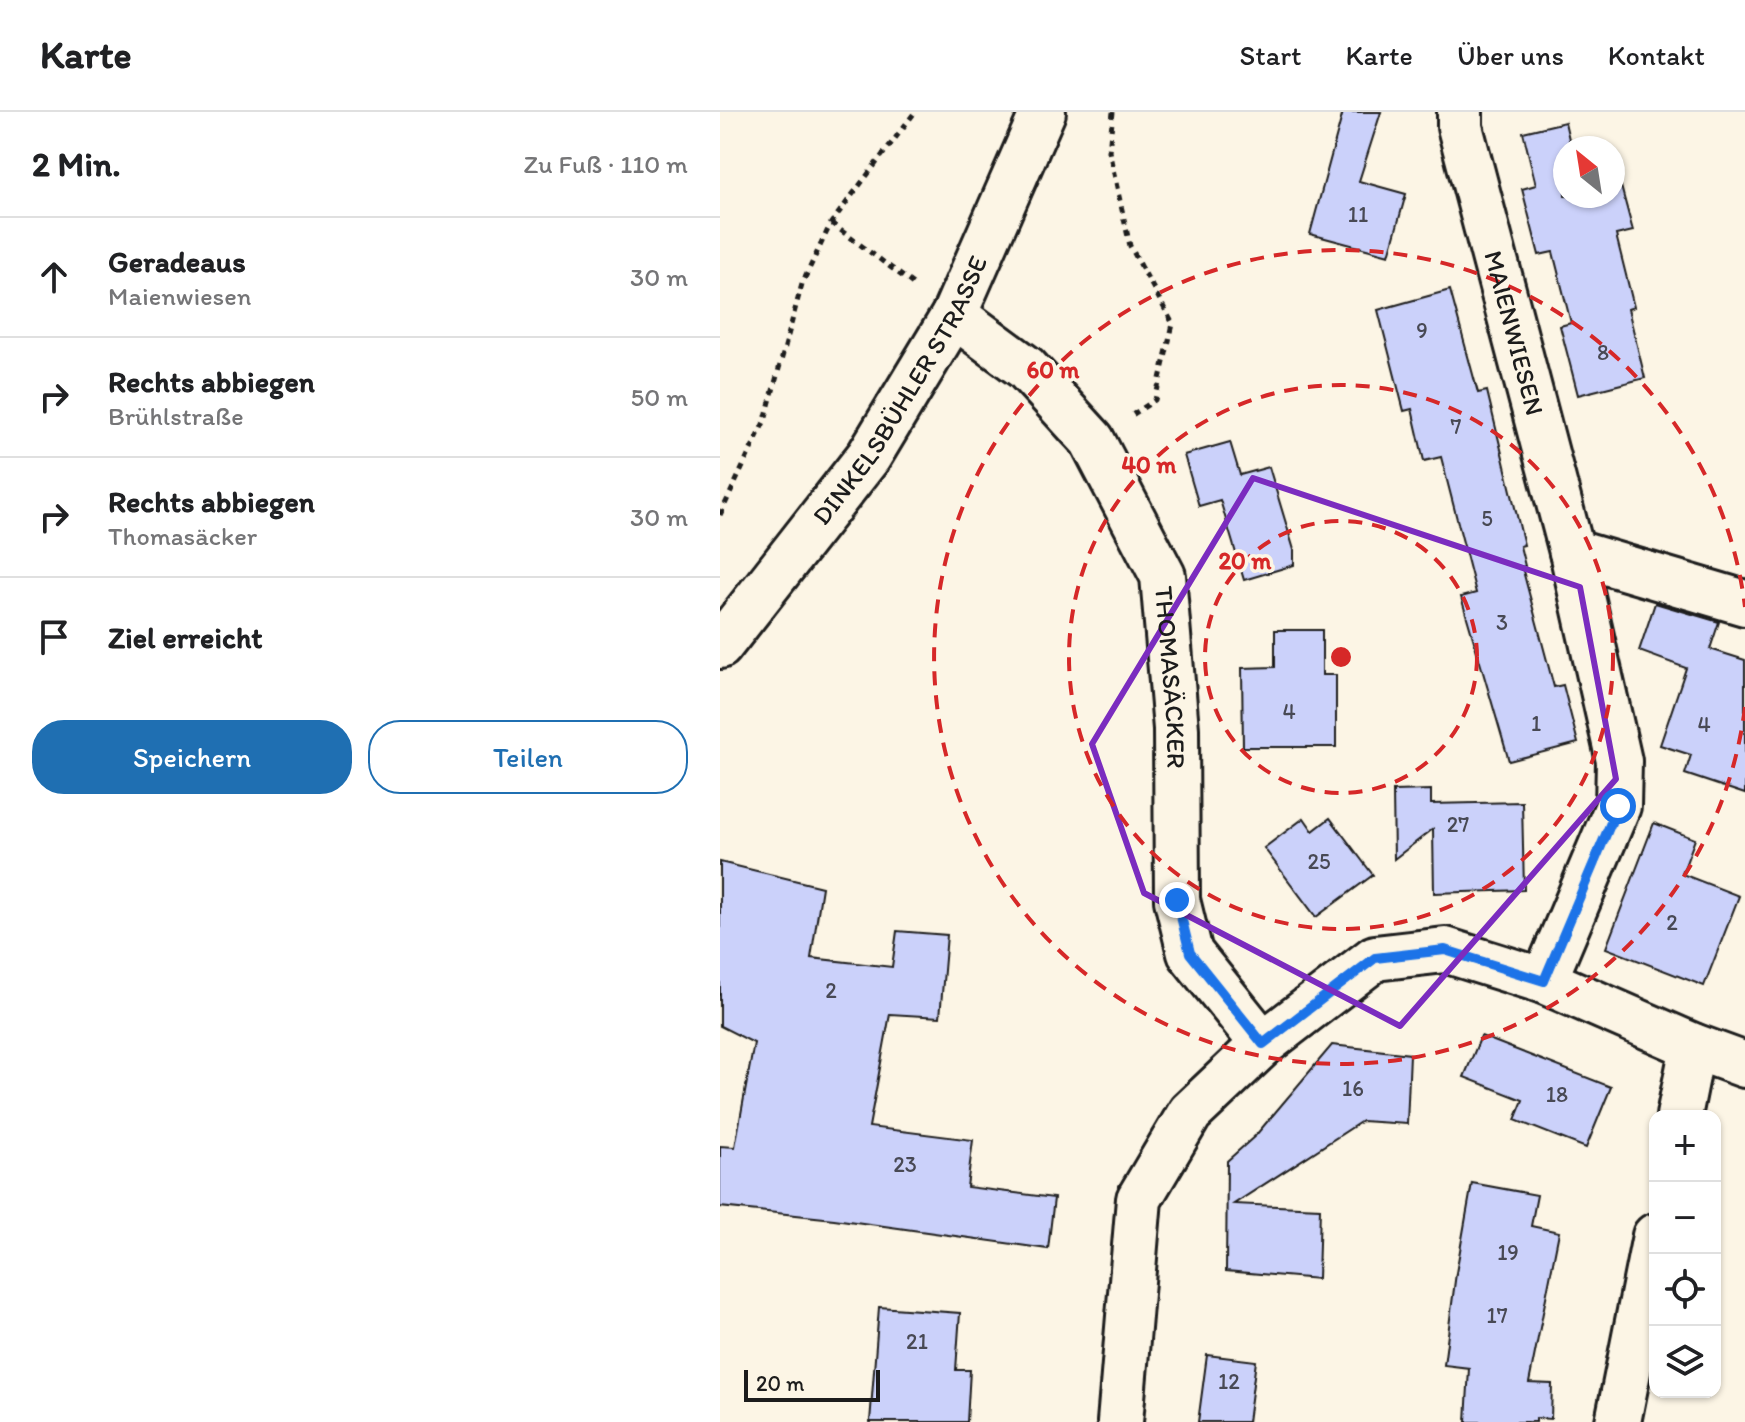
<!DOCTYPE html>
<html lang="de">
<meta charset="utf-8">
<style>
body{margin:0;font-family:Itim,sans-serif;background:#f2f2f2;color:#202124}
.controls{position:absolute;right:24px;bottom:24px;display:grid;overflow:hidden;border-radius:16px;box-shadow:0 2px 6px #0004}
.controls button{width:72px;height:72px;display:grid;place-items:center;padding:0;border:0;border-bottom:2px solid #e0e0e0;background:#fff;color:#202124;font:40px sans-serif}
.compass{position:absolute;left:833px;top:24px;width:72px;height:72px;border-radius:50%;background:#fff;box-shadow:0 2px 6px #0004;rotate:330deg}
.scale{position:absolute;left:24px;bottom:20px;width:136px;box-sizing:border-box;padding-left:8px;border:4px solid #1c1c1c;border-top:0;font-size:22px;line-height:28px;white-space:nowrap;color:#1c1c1c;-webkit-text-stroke:6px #fcf5e5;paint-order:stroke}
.stop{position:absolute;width:24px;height:24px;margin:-18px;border:6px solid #1a73e8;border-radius:50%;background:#fff}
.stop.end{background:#1a73e8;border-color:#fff;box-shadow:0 2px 8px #0008}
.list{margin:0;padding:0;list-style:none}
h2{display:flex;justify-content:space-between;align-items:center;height:104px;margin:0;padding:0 32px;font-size:34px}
h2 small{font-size:26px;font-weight:400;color:#757577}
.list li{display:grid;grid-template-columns:52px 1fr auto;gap:24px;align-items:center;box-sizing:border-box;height:120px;padding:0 32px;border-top:2px solid #e0e0e0}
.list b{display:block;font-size:30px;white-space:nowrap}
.list p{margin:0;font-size:26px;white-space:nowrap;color:#757577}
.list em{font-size:26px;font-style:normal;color:#757577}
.actions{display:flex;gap:16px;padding:24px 32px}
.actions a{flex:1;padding:18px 0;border:2px solid #1f6fb2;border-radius:32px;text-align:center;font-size:28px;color:#1f6fb2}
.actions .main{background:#1f6fb2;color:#fff}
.icon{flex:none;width:44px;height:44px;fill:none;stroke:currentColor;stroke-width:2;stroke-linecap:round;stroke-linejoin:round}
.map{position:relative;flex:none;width:1025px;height:1310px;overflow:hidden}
header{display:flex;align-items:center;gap:48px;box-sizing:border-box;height:112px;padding:0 40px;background:#fff;border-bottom:2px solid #e0e0e0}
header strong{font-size:38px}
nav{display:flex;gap:44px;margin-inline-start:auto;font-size:28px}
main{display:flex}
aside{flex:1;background:#fff}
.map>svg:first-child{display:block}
</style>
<header>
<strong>Karte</strong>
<nav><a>Start</a><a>Karte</a><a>Über uns</a><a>Kontakt</a></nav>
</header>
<main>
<aside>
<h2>2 Min.<small>Zu Fuß · 110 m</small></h2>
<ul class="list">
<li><svg class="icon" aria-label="ahead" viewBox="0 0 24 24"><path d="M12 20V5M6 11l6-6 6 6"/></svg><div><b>Geradeaus</b><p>Maienwiesen</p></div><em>30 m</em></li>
<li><svg class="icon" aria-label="right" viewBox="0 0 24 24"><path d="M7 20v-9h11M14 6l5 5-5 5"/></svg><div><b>Rechts abbiegen</b><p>Brühlstraße</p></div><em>50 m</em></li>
<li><svg class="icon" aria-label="right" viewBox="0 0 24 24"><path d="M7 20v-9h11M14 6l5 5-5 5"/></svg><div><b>Rechts abbiegen</b><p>Thomasäcker</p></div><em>30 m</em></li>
<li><svg class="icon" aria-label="arrive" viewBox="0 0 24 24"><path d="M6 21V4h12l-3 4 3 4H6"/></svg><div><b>Ziel erreicht</b></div></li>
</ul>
<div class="actions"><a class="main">Speichern</a><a>Teilen</a></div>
</aside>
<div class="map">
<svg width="1025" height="1310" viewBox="0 0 1025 1310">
<rect width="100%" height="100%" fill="#fcf5e5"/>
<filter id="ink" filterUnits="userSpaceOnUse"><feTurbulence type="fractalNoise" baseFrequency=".0125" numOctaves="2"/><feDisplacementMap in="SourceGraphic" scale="16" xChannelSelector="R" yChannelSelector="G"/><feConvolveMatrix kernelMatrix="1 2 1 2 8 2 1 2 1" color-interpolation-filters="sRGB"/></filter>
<g filter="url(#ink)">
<g fill="#cbd1fa" stroke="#1c1c1c" stroke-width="2">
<path d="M623 0H661L639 69 686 82 669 143 590 122Z"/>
<path d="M845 10 851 36H845V84H893V53L895 52 913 119 896 123 914 195 908 197 925 266 858 283 840 214 851 211 833 140 819 143 802 77 816 73 803 20Z"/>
<path d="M730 178 758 281 767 279 804 433 800 434 805 454 802 455 834 575 843 573 858 631 789 649 741 485 756 481 721 345 704 349 692 297 684 299 658 198Z"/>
<path d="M510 330 520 363 549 355 574 438V453L524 468 500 388 479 394 464 343Z"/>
<path d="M935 491 999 510 990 537 1025 548V682L965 662 971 643 940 633 966 556 919 539Z"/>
<path d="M555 518H602V563H616V635H523L522 556 555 555Z"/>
<path d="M711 678V692L802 690 804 778 714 781 713 717 674 747 673 679Z"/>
<path d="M584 706 593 719 610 706 653 763 596 805 544 736Z"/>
<path d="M934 711 975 727 962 762 1019 784 984 874 886 836Z"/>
<path d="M0 750 102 775 91 846 172 855 177 819 227 823 220 905 170 902 149 1015 253 1028 247 1075 334 1086 328 1137 114 1107 0 1095V1034L15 1035 34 931 0 914Z"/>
<path d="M761 924 891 975 866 1036 795 1008 803 988 744 965Z"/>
<path d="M612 933 690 942 687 1012 642 1009 514 1092 600 1096 598 1167 506 1159 507 1049 536 1023Z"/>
<path d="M752 1071 817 1083 811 1114 839 1120 809 1271 832 1272 831 1307 816 1306V1310H746L749 1256 724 1253 736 1161Z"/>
<path d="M159 1195 240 1201 236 1258H250L247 1310H150Z"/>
<path d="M487 1243 536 1249 528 1310H478Z"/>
</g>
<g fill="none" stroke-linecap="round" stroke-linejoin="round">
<defs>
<g id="street">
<path id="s1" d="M740 0V15L852 440 899 649 898 694 824 869"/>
<path id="s2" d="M234 203 306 256 372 328 443 464 456 617 457 788 470 841 543 932"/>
<path d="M852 440 1025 491"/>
<path d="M959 1004 973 934"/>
<path d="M400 1310 419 1087 470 1001 543 932 655 846 725 838 824 869 973 934 1025 953"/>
<path d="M898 1310 935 1124"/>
</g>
<g id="secondary">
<path id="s3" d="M0 534 149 344 234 203 323 0"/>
</g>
</defs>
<use href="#street" stroke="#1c1c1c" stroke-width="50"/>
<use href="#secondary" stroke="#1c1c1c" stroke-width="50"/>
<g stroke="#1c1c1c" stroke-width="5" stroke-dasharray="6 6" stroke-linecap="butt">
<path d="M393 0 389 39 410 134 453 212 435 288 409 305"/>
<path d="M111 111 197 175"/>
<path d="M0 403 45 308 82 172 111 111 195 0"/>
</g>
<use href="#street" stroke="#fcf5e5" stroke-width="44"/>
<use href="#secondary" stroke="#fcf5e5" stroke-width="44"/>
</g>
</g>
<g fill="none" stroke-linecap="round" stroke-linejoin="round" filter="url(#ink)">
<path stroke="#1a73e8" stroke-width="10" d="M457 788 470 841 543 932 655 846 725 838 824 869 898 694"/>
</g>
<path fill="none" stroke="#7b2cbf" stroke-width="6" stroke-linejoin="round" d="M533 366 860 475 896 667 680 914 424 781 372 632Z"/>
<g fill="none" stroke="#d62828" stroke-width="4" stroke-dasharray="14 10">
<circle cx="621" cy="545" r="136"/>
<circle cx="621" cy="545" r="272"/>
<path d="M1025 595A407 407 0 1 1 1025 495"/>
</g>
<g text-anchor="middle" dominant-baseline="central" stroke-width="7" stroke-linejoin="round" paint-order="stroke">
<g font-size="22" fill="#484954">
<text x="638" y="102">11</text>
<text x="702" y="218">9</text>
<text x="883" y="240">8</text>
<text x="736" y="314">7</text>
<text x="767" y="406">5</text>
<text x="782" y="510">3</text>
<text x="569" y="599">4</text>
<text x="816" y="611">1</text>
<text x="984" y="612">4</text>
<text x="738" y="712">27</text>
<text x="599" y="749">25</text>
<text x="952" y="810">2</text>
<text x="111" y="878">2</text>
<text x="633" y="976">16</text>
<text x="837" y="982">18</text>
<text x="185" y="1052">23</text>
<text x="788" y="1140">19</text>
<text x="777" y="1203">17</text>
<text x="197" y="1229">21</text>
<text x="509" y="1269">12</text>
</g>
<g font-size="26" fill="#1c1c1c" stroke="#fcf5e5">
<text stroke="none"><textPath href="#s1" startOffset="228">MAIENWIESEN</textPath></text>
<text stroke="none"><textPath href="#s3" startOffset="314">DINKELSBÜHLER STRASSE</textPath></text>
<text stroke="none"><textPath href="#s2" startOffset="442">THOMASÄCKER</textPath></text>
</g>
</g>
<circle cx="621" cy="545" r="12" fill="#d62828" stroke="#fcf5e5" stroke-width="4"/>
<g font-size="24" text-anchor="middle" font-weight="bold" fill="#d62828" stroke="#fcf5e5" stroke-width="7" stroke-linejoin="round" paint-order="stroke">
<text x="333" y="266">60 m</text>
<text x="429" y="361">40 m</text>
<text x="525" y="457">20 m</text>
</g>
</svg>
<div class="controls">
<button>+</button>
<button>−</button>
<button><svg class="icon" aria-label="locate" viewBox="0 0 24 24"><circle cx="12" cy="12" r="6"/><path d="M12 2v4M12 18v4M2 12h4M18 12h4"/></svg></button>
<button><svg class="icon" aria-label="layers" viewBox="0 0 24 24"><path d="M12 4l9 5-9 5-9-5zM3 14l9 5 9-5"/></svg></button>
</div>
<svg class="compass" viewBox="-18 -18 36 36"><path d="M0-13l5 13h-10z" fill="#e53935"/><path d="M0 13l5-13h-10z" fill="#757577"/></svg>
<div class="scale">20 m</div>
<div class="stop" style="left:898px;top:694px"></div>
<div class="stop end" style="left:457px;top:788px"></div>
</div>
</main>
